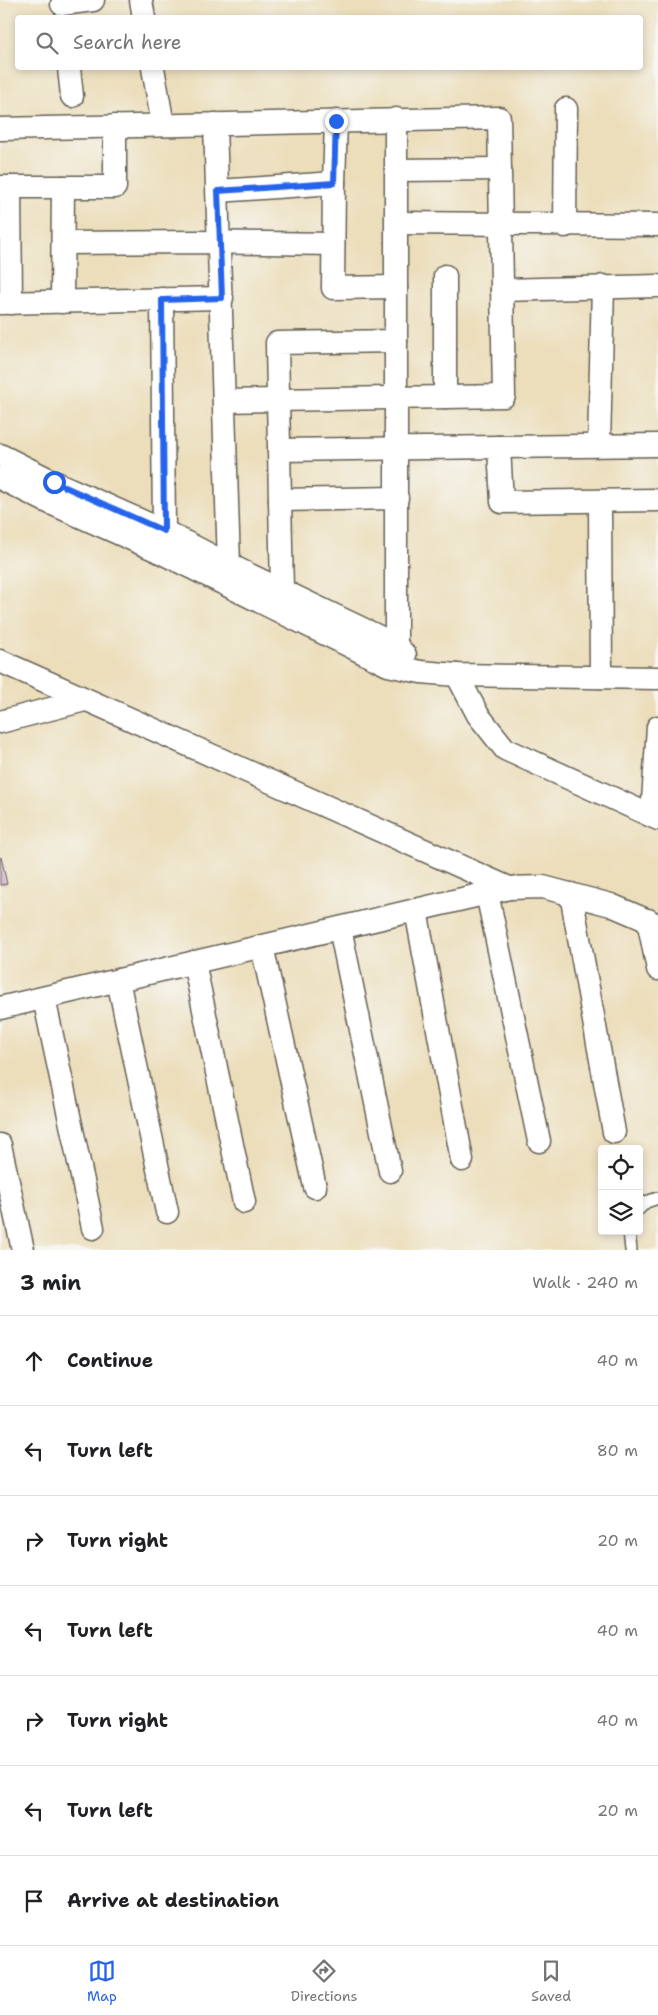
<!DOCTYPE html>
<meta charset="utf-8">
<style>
body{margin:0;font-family:"Shantell Sans",sans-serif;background:#f2f2f2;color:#202124}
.controls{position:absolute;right:15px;bottom:15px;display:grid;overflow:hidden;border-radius:5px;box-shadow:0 2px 8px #0003}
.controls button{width:45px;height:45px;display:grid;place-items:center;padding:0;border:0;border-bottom:1px solid #e0e0e0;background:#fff;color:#202124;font:25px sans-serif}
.stop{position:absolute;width:15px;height:15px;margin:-11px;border:4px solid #2563eb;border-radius:50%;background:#fff}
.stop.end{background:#2563eb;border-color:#fff;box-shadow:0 1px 5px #0008}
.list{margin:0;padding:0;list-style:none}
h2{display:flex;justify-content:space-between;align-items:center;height:65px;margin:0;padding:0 20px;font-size:21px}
h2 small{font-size:16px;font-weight:400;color:#757577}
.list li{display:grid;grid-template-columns:32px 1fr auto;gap:15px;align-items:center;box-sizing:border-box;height:90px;padding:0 20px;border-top:1px solid #e0e0e0}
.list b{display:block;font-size:19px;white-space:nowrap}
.list em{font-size:16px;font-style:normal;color:#757577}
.icon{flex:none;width:28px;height:28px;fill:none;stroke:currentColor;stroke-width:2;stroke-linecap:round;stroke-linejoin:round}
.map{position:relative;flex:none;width:658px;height:1250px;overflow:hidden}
.search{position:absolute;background:#fff;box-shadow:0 2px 8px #0003;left:15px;right:15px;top:15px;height:55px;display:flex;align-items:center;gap:12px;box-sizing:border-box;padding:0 18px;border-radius:5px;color:#757577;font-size:19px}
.sheet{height:695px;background:#fff}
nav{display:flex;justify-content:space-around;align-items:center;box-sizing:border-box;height:70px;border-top:1px solid #e0e0e0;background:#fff;font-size:14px;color:#757577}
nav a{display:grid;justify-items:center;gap:2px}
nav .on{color:#2563eb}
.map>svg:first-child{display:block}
</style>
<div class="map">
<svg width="658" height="1250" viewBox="0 0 658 1250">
<rect width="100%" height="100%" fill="#f6f6f2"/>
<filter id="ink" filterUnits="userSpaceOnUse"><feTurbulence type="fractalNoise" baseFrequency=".02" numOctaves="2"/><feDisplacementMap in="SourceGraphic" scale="10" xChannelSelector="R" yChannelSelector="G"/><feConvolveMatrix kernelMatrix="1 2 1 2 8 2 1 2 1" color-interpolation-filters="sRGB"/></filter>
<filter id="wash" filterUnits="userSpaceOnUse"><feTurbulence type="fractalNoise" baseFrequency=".0096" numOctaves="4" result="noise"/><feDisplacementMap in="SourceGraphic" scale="20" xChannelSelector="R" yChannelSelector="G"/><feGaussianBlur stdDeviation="1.12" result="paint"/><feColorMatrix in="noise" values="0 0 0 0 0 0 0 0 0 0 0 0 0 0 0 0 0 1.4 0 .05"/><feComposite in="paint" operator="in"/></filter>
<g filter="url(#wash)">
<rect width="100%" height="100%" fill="#ecdebb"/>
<g id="blocks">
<path fill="#c492bf" d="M1 857 7 884 0 885V858Z"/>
</g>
</g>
<g filter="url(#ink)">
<use href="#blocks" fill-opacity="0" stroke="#656054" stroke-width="1"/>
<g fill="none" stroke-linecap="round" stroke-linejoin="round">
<defs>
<g id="lane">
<path d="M639 1209 646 1202 658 1198"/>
<path d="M629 1231 631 1250"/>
</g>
<g id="street">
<path d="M141 0 144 18"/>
<path d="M62 4 93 0"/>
<path d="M69 68 72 96"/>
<path d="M153 68 163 125"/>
<path d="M336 121 334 183 333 288 396 287"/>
<path d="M215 124 229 565"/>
<path d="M0 129 499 118 504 396 225 401"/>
<path d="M396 170 500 169"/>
<path d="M0 187H115V126"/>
<path d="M10 187 11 303"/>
<path d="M218 191 334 183"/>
<path d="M397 223 658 225"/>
<path d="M565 226 566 109"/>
<path d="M63 243 198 242 333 244"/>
<path d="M445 276V397"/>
<path d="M502 290 658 286"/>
<path d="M162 299 164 531"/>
<path d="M62 302 63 187"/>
<path d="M0 303 222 298"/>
<path d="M396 341 277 343 280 500 397 498"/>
<path d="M599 445 603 286"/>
<path d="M499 447 502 502 658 500"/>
<path d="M279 450 658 445"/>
<path d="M0 455 54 482 164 531 229 565 396 645 405 655"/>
<path d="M0 478 46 501 156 550 388 665 421 672 457 675 658 678"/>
<path d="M280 500 282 589"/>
<path d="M600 501 601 677"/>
<path d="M396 645V119"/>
<path d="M0 661 509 888"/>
<path d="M457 675 478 715 505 749 658 819"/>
<path d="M0 722 85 700"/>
<path d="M652 816 658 727"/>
<path d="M487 893 539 1141"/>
<path d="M571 894 614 1132"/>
<path d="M416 910 462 1160"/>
<path d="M648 920 658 969"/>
<path d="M340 928 390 1171"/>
<path d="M262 946 315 1187"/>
<path d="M194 962 244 1202"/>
<path d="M118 980 167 1212"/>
<path d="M44 998 93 1228"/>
<path d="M0 1008 509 888 543 887 611 905 658 925"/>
<path d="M0 1145 23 1250"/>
</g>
</defs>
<use href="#lane" stroke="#656054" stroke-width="14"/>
<use href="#street" stroke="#656054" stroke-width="25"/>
<use href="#lane" stroke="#fff" stroke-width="11"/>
<use href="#street" stroke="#fff" stroke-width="22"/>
</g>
</g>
<g fill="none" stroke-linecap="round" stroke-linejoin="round" filter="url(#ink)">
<path stroke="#2563eb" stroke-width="6" d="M54 482 164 531 162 300 222 298 218 191 334 183 336 121"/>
</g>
</svg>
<div class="controls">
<button><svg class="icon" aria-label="locate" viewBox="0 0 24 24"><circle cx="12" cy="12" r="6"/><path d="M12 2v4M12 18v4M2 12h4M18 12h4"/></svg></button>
<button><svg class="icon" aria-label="layers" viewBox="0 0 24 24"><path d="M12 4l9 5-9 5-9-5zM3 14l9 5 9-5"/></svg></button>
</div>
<div class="stop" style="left:54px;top:482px"></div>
<div class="stop end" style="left:336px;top:121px"></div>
<div class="search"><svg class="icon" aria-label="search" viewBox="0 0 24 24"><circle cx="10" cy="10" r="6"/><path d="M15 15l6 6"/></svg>Search here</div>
</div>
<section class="sheet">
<h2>3 min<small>Walk · 240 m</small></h2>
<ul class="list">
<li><svg class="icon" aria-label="ahead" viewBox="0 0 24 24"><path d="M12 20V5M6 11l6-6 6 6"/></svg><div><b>Continue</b></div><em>40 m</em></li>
<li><svg class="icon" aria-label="left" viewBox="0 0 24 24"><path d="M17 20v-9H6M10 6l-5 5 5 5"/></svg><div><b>Turn left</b></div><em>80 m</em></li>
<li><svg class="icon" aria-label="right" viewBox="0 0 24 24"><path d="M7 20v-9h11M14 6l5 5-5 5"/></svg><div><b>Turn right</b></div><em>20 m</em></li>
<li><svg class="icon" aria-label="left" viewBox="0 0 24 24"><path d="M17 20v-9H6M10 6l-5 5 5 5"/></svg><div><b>Turn left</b></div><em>40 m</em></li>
<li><svg class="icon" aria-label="right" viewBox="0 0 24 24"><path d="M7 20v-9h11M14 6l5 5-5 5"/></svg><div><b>Turn right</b></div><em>40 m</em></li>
<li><svg class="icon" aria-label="left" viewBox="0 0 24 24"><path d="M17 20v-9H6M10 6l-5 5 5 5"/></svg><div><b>Turn left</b></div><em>20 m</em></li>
<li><svg class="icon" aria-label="arrive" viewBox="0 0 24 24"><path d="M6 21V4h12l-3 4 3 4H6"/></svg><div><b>Arrive at destination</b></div></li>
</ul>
</section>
<nav>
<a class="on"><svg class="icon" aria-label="map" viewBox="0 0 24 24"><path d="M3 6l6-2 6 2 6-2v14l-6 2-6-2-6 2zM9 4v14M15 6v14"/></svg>Map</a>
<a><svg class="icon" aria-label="directions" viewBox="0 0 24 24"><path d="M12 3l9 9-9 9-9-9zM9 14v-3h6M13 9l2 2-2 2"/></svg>Directions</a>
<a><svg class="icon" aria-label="saved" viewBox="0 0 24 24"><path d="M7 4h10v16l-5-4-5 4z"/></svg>Saved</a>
</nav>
